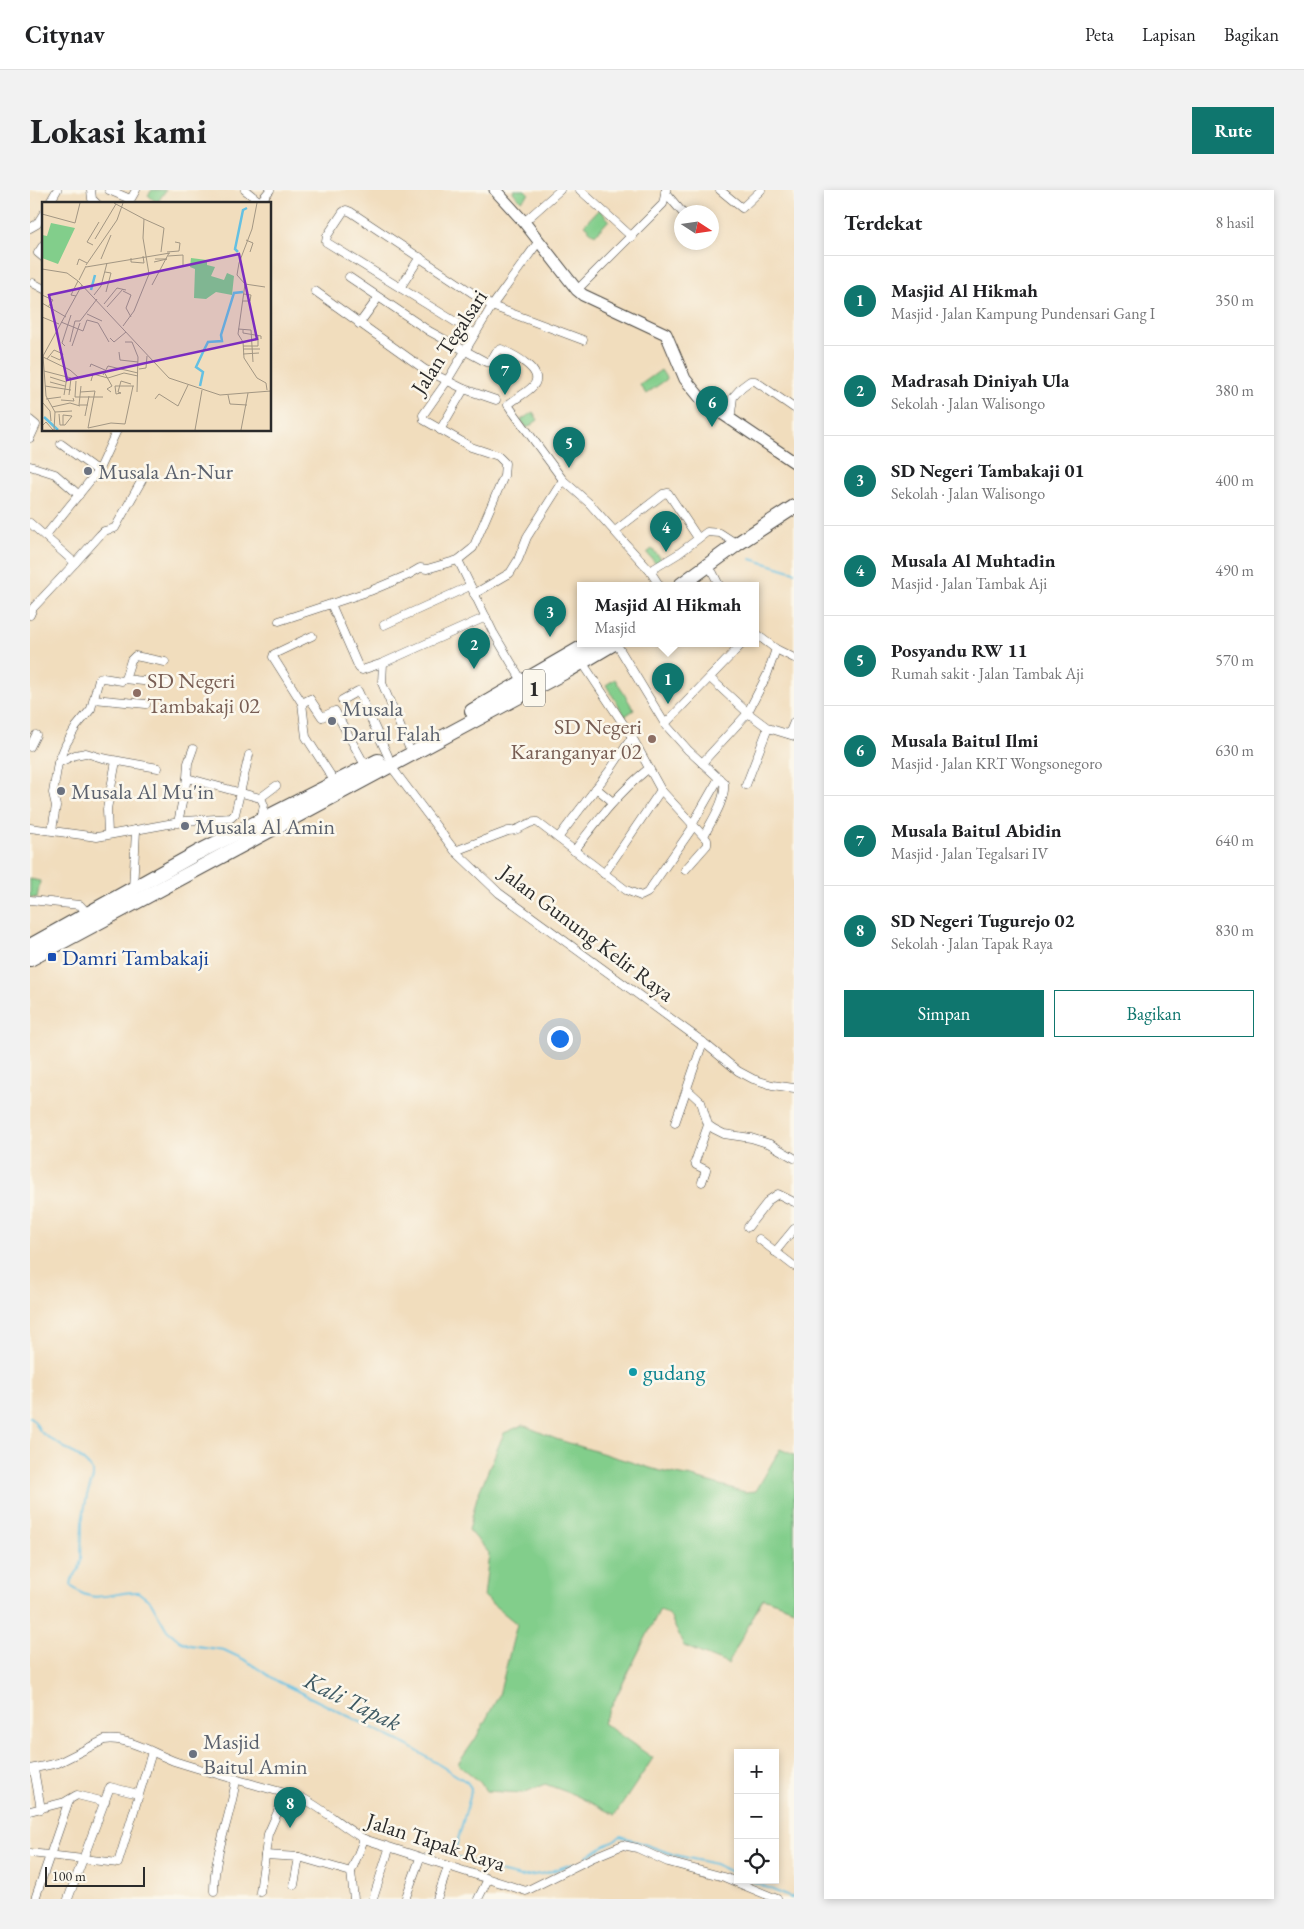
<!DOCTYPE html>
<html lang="id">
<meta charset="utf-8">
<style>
body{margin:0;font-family:"EB Garamond",serif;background:#f2f2f2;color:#202124}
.controls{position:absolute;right:15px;bottom:15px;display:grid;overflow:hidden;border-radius:0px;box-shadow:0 2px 8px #0003}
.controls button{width:45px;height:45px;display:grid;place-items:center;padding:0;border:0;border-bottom:1px solid #e0e0e0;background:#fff;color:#202124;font:25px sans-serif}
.compass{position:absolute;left:644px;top:15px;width:45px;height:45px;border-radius:50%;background:#fff;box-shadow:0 2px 8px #0003;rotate:102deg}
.scale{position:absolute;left:15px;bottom:12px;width:100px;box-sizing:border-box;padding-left:5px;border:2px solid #2b2b2b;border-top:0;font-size:14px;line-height:18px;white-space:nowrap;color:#2b2b2b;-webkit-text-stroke:4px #fbf7ec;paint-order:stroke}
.you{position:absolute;left:529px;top:848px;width:18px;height:18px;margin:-12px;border:4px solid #fff;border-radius:50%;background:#1a73e8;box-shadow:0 0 0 8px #1a73e833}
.badge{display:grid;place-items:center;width:32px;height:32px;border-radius:50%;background:#0f766e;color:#fff;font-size:16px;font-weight:700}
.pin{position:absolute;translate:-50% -41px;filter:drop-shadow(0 1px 2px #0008)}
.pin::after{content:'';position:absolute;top:26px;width:18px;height:15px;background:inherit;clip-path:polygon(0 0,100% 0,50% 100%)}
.popup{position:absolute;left:547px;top:392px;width:182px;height:65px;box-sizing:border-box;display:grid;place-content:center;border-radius:0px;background:#fff;filter:drop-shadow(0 1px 4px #0005);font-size:16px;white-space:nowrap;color:#757577}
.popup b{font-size:19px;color:#202124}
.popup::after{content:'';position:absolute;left:50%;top:100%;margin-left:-10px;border:10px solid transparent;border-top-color:#fff}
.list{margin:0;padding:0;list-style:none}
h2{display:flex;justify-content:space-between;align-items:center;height:65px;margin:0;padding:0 20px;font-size:21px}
h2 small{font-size:16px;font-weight:400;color:#757577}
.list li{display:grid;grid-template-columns:32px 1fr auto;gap:15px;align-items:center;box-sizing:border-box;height:90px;padding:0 20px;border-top:1px solid #e0e0e0}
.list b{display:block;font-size:19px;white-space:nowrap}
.list p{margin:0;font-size:16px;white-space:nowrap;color:#757577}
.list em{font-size:16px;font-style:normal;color:#757577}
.actions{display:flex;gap:10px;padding:15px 20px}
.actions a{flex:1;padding:11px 0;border:1px solid #0f766e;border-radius:0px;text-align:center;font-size:18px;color:#0f766e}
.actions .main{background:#0f766e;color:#fff}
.icon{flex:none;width:28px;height:28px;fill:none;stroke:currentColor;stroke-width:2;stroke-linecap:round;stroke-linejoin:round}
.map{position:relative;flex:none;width:764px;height:1709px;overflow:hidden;border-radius:0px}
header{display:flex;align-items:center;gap:30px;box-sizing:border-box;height:70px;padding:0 25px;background:#fff;border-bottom:1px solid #e0e0e0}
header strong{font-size:24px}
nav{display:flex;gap:28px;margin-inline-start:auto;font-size:18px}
.intro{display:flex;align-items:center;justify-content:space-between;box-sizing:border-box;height:120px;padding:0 30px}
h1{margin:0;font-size:35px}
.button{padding:12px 22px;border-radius:0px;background:#0f766e;color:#fff;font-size:18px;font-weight:700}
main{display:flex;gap:30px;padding:0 30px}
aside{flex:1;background:#fff;border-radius:0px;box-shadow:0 2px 8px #0003}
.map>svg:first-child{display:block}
</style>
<header>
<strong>Citynav</strong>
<nav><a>Peta</a><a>Lapisan</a><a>Bagikan</a></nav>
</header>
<div class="intro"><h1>Lokasi kami</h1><a class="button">Rute</a></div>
<main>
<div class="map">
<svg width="764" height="1709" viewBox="0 0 764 1709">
<rect width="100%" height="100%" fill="#fbf7ec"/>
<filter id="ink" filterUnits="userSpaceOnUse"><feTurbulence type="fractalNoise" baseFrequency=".02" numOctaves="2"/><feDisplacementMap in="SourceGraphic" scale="10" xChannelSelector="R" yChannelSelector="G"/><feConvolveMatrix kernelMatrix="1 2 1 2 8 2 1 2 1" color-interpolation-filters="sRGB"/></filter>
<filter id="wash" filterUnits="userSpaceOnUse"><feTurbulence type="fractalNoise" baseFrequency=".0096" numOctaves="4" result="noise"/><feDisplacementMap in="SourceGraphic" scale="20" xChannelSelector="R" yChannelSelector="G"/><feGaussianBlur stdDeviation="1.12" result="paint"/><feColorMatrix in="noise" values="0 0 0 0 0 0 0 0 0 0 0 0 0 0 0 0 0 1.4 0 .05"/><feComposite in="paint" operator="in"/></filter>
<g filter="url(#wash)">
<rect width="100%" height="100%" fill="#f1ddbd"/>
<g fill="#82ce8b" stroke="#567c5b">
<path d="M122 0H136L127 13 118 5Z"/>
<path d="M484 0H495L499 4 491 11 483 2Z"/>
<path d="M569 19 579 30 565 45 554 35Z"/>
<path d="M631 180 637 189 616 204 610 195Z"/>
<path d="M503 222 508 230 497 238 491 230Z"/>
<path d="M622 359 633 371 627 375 617 363Z"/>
<path d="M585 489 604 520 595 526 576 495Z"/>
<path d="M0 689 10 691 7 708 0 707Z"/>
<path d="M493 1235 526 1249 630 1281 662 1287 715 1302 726 1301 750 1259 764 1265V1419L733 1408 698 1474 654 1456 640 1426 630 1419 573 1533 623 1568 585 1625 545 1605 515 1594 493 1603 456 1601 450 1592 428 1574 446 1548 469 1505 487 1434 454 1407 459 1363 439 1340 447 1307 474 1243Z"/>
</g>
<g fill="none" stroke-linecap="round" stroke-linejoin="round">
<g stroke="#64c0e2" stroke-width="2">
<path d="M721 369 764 382"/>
<path d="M0 1227C8 1232 6 1238 12 1243 27 1255 54 1266 63 1282V1288L57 1305 52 1332 51 1369 49 1379 42 1389 41 1395C61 1417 84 1401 108 1402L121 1412 137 1440 150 1451 160 1455 194 1460 215 1470 247 1491 379 1556 437 1592 441 1598 440 1607 423 1667 443 1672 456 1679 491 1687 516 1683 542 1674"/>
<path d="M557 1666 591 1646 645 1665 685 1674 708 1685"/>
<path d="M719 1690 762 1708 764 1706"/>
</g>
</g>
</g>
<g filter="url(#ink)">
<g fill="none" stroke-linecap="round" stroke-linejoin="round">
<defs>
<g id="street">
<path d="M61 0 62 9 67 14"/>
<path d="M79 0 100 9"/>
<path d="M215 0 230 12 240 0"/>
<path d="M550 0 602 47"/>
<path d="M690 0 712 18 731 0"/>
<path d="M635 2 652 22"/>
<path d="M19 14 27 0"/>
<path d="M98 14 106 0"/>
<path d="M494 32 530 0"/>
<path d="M0 38 7 34 14 23"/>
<path d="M682 38 683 39"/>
<path d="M14 54 8 63 14 68"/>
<path d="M319 87 399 141 456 172H460L466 162 471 159C482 164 517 181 503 196 496 204 485 208 478 215L533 290 559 313 620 381 629 395"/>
<path d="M3 93 14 99"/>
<path d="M370 98 390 67"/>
<path d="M547 100 633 14 636 0"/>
<path d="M285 101 394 179 434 199 466 210"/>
<path d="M329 134 348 108"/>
<path d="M445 144 296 52 297 46 313 22 316 20 321 22 462 116 553 150"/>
<path d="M0 230 6 235 0 248"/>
<path d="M700 231 703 207 712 197 720 191H725L764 218"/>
<path d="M410 240 434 199"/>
<path d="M31 254 68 281"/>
<path d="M0 276 25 284 49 305"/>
<path d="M0 333 45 373 3 418 0 425"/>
<path d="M585 341 633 304 638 303 668 348"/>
<path d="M15 346 68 281 87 240"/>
<path d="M428 370 463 442 492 491"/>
<path d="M45 373 70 345 74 341 85 338 112 290"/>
<path d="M620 381 648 364 677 342 690 343 707 354"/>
<path d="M683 383 689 395"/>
<path d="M444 404 480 383 488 370 497 347 533 290"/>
<path d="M301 414 329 478 332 480 353 473 456 427"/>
<path d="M249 431 340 401 378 385 390 378 397 379 428 370 443 358 474 286 475 273 468 266 441 257 394 230 393 225 417 191 462 116 509 51"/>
<path d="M354 435 440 396"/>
<path d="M726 444 746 459 764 468"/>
<path d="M282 446 244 464 243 467 272 513 276 547 305 592"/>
<path d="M586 453 635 534 658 560 694 593C696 611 681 631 674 646"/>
<path d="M552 472 602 547 631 600 677 650V655L655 680"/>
<path d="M353 473 352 493 378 555"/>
<path d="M680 488 718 523 738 538 764 546"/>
<path d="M95 489 101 470 105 466 135 472"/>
<path d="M64 509 116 514"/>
<path d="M312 510 328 501 358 566"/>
<path d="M272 513 280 509 292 527 305 521 336 577"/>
<path d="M720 518 737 485 746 459"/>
<path d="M635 534 710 456 711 453"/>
<path d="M759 544 764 532"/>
<path d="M0 557 6 545"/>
<path d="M28 573 45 565 56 563 72 568 128 578"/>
<path d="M672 573 718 523"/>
<path d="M360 575 425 661 469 703 673 852 708 881 723 889 742 895 764 898"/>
<path d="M157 588 230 608 246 596"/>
<path d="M716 595 738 538"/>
<path d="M566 598 583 612"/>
<path d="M231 630 234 615 231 608"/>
<path d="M148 633 157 588 158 573 163 559"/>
<path d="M662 635 689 588"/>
<path d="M0 638 67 647 155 631 201 628 205 624 219 565"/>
<path d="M22 640 26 616 23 603 28 573 36 554 46 537 61 519 69 489 73 488 92 491 95 489 140 494"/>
<path d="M78 644 77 619 86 571"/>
<path d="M528 648 580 580 602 547"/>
<path d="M425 661 478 641C492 641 496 631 507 632L596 700 611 706 617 703 663 637"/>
<path d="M544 661C567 631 588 603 618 579"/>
<path d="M574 684 631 600"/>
<path d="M103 700 106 640"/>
<path d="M0 710 50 715 58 724"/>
<path d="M658 900 671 912 678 935 684 939 694 944 721 948 740 954 764 968"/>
<path d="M645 933 673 852"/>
<path d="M672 992 676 980 666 975 665 972 678 935"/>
<path d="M718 1037 739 1010 748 1004 764 1012"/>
<path d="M729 1049 764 1076"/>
<path d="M745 1062 764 1039"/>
<path d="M0 1579 28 1573 74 1550C98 1546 124 1564 147 1572 188 1585 229 1596 270 1607 292 1617 312 1637 334 1649L496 1701 564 1667 593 1655 607 1658 638 1672 694 1687 747 1709"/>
<path d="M4 1580 11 1619"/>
<path d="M0 1621 35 1612 47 1605 75 1612"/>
<path d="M0 1663 88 1673 122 1562"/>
<path d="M235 1665 269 1667 321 1682"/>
<path d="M264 1695 269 1667"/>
<path d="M184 1701C184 1662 201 1627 206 1589"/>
<path d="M230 1702 238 1644 256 1603"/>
<path d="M376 1707 390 1668"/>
<path d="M5 1709 39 1610"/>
<path d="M38 1709 80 1597 108 1604"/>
<path d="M324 1709 321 1682 334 1649"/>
<path d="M343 1709 359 1659"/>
<path d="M407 1709 418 1677"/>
<path d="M448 1709 458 1689"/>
</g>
<path id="secondary" d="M465 0 494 32 547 100 553 105 636 144 655 189 672 210 764 272"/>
<g id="highway">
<path d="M651 395 707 354 764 317"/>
<path d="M442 521 560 453"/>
<path d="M0 756 167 663 348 571"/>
<path d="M0 769 540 479 584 453"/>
</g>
</defs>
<use href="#street" stroke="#494641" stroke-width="9"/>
<use href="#secondary" stroke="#494641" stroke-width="13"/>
<use href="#highway" stroke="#494641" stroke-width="16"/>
<use href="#street" stroke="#fff" stroke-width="8"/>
<use href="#secondary" stroke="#fff" stroke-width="11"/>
<use href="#highway" stroke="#fff" stroke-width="14"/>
</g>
</g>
<g fill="#6b7280" stroke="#fbf7ec" stroke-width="2">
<circle cx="58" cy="281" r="5"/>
<circle cx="302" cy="531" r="5"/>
<circle cx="31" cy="601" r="5"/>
<circle cx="155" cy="636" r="5"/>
<circle cx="163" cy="1564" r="5"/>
</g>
<g fill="#8d6e63" stroke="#fbf7ec" stroke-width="2">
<circle cx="107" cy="503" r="5"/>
<circle cx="622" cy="549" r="5"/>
</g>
<rect fill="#1a4fb4" stroke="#fbf7ec" stroke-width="2" x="17" y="762" width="10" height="10" rx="2.5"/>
<circle fill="#0f9aa8" stroke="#fbf7ec" stroke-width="2" cx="603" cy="1182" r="5"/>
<g text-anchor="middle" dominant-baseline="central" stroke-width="5" stroke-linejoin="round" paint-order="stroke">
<rect fill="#fbf7ec" stroke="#696865" stroke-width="1" x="493" y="479.5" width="22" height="37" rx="4"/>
<g font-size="21" font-weight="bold" fill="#2b2b2b">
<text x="504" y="498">1</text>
</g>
<g font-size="22" fill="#2b2b2b" stroke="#fbf7ec">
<text transform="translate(419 152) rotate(-57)">Jalan Tegalsari</text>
<text transform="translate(557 743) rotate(37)">Jalan Gunung Kelir Raya</text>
<text transform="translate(406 1652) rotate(18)">Jalan Tapak Raya</text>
</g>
<g font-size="22" fill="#5b616d" stroke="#fbf7ec" text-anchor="start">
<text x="68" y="281">Musala An-Nur</text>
<text x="312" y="518">Musala<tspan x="312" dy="25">Darul Falah</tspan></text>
<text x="41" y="601">Musala Al Mu'in</text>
<text x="165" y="636">Musala Al Amin</text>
<text x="173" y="1551">Masjid<tspan x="173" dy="25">Baitul Amin</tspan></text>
</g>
<g font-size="22" fill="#785e54" stroke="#fbf7ec" text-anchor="start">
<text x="117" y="490">SD Negeri<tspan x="117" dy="25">Tambakaji 02</tspan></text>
<text x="612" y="536" text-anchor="end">SD Negeri<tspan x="612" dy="25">Karanganyar 02</tspan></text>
</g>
<g font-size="22" fill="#164399" stroke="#fbf7ec" text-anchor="start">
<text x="32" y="767">Damri Tambakaji</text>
</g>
<g font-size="22" fill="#0d838f" stroke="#fbf7ec" text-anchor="start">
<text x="613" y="1182">gudang</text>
</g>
<g font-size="24" font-style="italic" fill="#3c5862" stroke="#fbf7ec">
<text transform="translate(323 1511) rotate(26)">Kali Tapak</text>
</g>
</g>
<g transform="translate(12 12)">
<rect width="229" height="229" fill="#f1ddbd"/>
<path d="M9 21 33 26 16 62 0 56V33L5 34ZM149 56 165 58V63L173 65 169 74 182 78 185 71 192 74 190 93 174 90 164 97 152 96 153 67 148 65Z" fill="#82ce8b"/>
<path fill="none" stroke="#64c0e2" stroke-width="2.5" d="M196 50 193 47 201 8 205 6M49 88 53 73M158 184 161 170 154 165 162 148 166 140 180 139 179 133 192 91 201 90M2 215 16 228"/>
<path fill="none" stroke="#a29683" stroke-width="1" d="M72 1 102 17 101 36 107 72 92 109 81 124M215 1 210 27 197 61 195 73 203 82 196 132 201 140 202 156 215 176 224 181 225 188M0 12 33 21 38 1M102 17 122 26 119 50M53 37 74 2M204 38 211 41 208 50M51 43 45 40 57 20M125 50 137 49 138 41 133 40M126 54 141 53V63M89 56V60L102 61 101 54M59 57 69 33M112 60 125 57H113M35 63 37 57 45 61M44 63 75 18 81 1M44 65 128 51M0 67 25 71 36 79 127 176 178 193 229 189M63 70 69 71 64 90M37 78 44 64M203 82 223 85M110 83 127 51M81 89 89 93 84 106 89 115M0 93 11 98 6 105M52 93 59 84 65 61M34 94 29 93 36 79M201 99H208L209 93 202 92M0 101 24 115M62 102 75 86 84 88M65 105 81 87M45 112 60 119M0 115 17 122M19 120 41 129 45 118 56 121M56 121 67 140M196 127 209 128 211 160M201 128V131L219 134V137M68 136 72 140 84 130M28 140 33 119H38L55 97M83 140H90L96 155 95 190M23 144 20 141 29 113M30 144 38 121M201 144H216V133M201 147H218M77 150 78 158 96 160M201 152 217 151M1 155 28 168 36 175M5 157 12 148 21 152 18 158 9 154M48 165 49 162 63 168M97 167 104 166 105 154M2 169 29 176 27 193M62 170 70 184 65 187 69 190M61 173 66 164 96 171M8 175 24 180M34 179 33 195H61M49 179 51 172 66 176 82 171 96 174M8 180 23 184M3 184 29 188M39 184 37 203H46M38 190 53 189 46 226 69 221 83 222 91 184M79 191 74 192 73 184H92M79 191 76 190 79 179 89 182M22 193 25 175M186 193 188 202 205 203M4 197 19 195M113 197 117 192 136 204 146 183M19 198 32 199 31 196M1 201 8 209 9 219M10 205 28 201 38 204M13 210 30 209M17 212 18 223H23L30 214 21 213V223M43 214 47 194M0 224 4 220 11 228M12 228 13 210 4 194 1 154 40 83M153 228 160 188M199 228 206 191"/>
<path fill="#7b2cbf" fill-opacity="0.15" stroke="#7b2cbf" stroke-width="2.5" d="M197 52 215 137 25 178 7 93Z"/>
<rect width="229" height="229" fill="none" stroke="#2b2b2b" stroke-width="2.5"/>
</g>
</svg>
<div class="controls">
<button>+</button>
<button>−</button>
<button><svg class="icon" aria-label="locate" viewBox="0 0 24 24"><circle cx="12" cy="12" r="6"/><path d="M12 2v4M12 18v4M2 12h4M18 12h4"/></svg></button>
</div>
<svg class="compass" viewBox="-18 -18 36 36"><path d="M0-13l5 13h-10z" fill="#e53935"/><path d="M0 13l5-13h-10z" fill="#757577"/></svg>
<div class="scale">100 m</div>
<div class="you"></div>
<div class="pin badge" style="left:638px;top:514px">1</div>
<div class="popup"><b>Masjid Al Hikmah</b>Masjid</div>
<div class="pin badge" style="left:444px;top:479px">2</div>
<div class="pin badge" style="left:520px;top:447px">3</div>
<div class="pin badge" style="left:636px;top:362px">4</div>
<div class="pin badge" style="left:539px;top:278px">5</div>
<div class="pin badge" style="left:682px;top:237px">6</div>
<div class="pin badge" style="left:475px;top:205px">7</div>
<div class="pin badge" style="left:260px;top:1638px">8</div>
</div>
<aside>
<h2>Terdekat<small>8 hasil</small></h2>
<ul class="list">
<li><span class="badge">1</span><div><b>Masjid Al Hikmah</b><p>Masjid · Jalan Kampung Pundensari Gang I</p></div><em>350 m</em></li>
<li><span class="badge">2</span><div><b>Madrasah Diniyah Ula</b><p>Sekolah · Jalan Walisongo</p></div><em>380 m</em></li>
<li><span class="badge">3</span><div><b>SD Negeri Tambakaji 01</b><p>Sekolah · Jalan Walisongo</p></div><em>400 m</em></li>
<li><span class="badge">4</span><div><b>Musala Al Muhtadin</b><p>Masjid · Jalan Tambak Aji</p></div><em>490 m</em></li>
<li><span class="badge">5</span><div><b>Posyandu RW 11</b><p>Rumah sakit · Jalan Tambak Aji</p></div><em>570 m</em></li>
<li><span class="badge">6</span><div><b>Musala Baitul Ilmi</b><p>Masjid · Jalan KRT Wongsonegoro</p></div><em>630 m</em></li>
<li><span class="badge">7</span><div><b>Musala Baitul Abidin</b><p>Masjid · Jalan Tegalsari IV</p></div><em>640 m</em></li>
<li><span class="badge">8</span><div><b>SD Negeri Tugurejo 02</b><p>Sekolah · Jalan Tapak Raya</p></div><em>830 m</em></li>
</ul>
<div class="actions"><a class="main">Simpan</a><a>Bagikan</a></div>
</aside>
</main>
